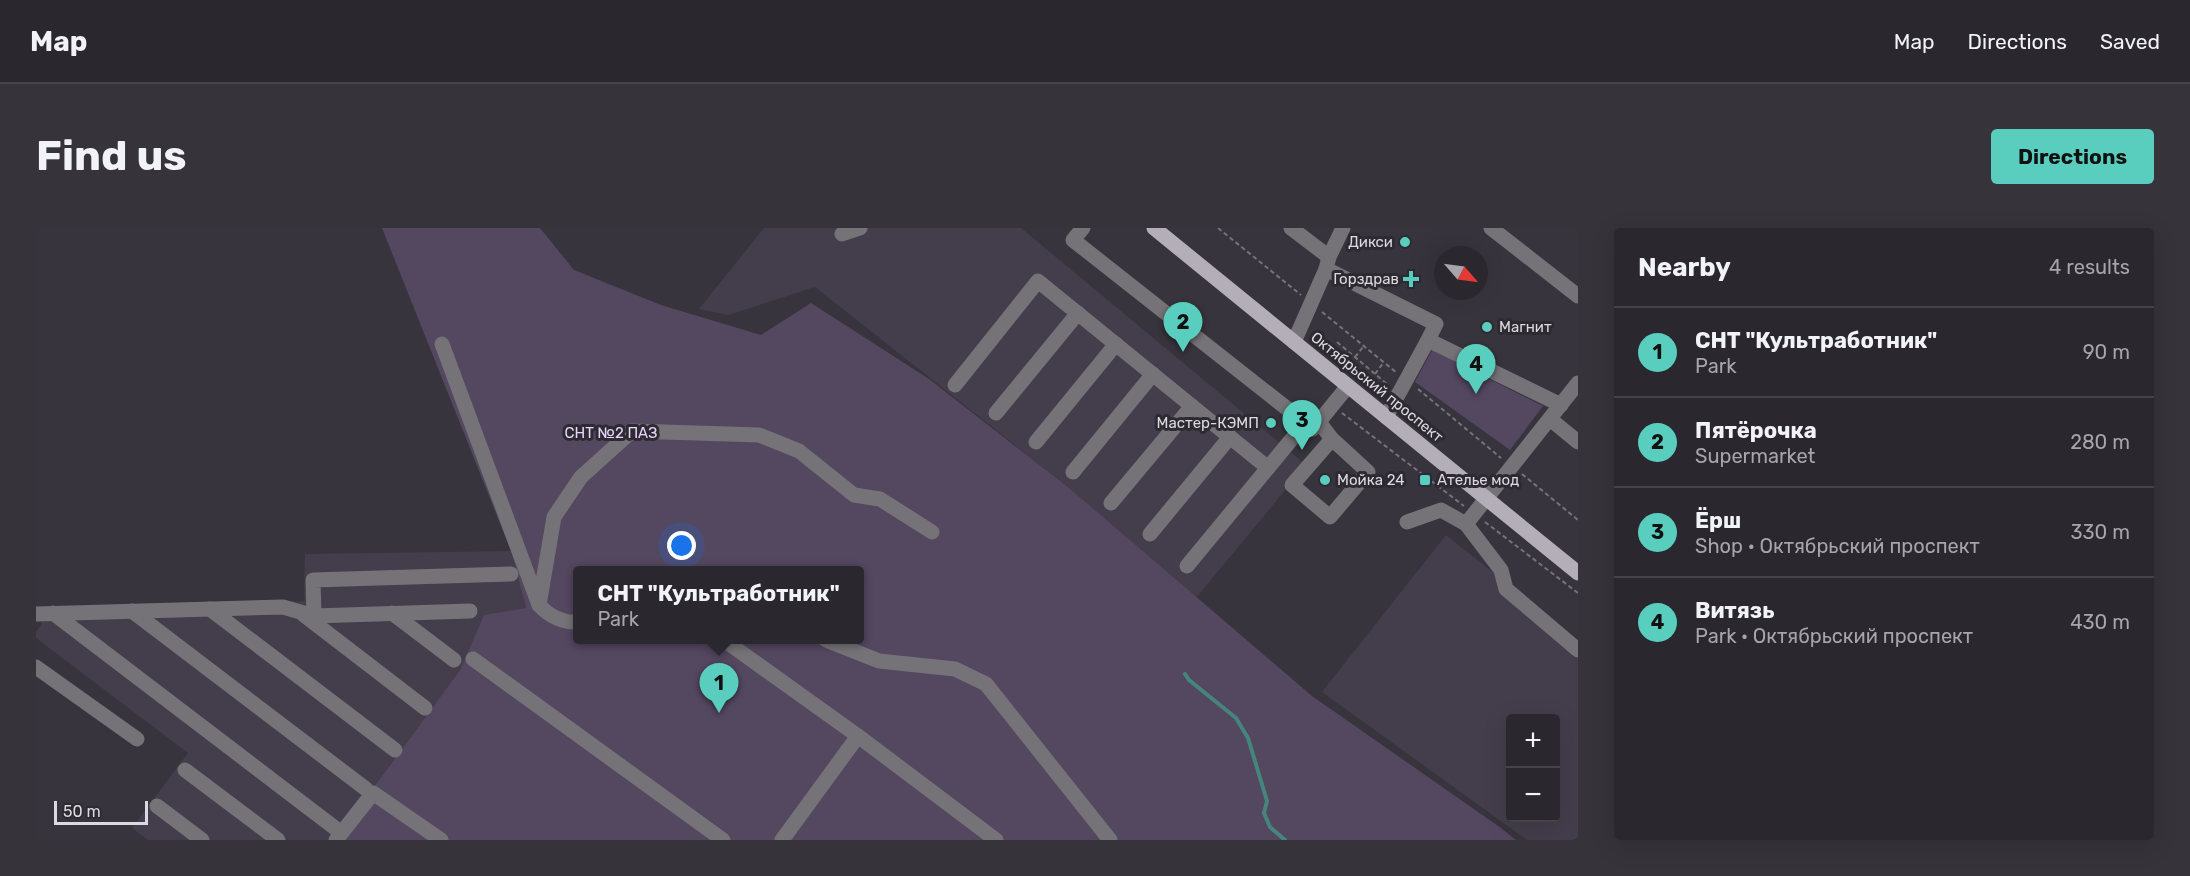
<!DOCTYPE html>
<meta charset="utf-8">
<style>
body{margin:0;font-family:Rubik,sans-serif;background:#36333a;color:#f1f3f6}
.controls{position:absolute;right:18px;bottom:18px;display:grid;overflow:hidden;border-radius:6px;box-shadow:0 6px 24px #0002}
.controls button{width:54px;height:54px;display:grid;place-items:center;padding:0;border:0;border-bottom:2px solid #46444a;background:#2a272e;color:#f1f3f6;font:30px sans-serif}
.compass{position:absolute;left:1398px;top:18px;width:54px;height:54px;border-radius:50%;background:#2a272e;box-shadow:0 6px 24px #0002;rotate:118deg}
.scale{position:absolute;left:18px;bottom:15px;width:94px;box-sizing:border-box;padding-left:6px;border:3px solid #dcd9df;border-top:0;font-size:16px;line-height:21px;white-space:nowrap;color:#dcd9df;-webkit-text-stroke:4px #2e2a32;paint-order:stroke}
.you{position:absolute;left:646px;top:318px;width:21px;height:21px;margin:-15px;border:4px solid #fff;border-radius:50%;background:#1a73e8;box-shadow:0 0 0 9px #1a73e833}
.badge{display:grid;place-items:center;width:39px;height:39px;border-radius:50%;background:#59cebe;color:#111;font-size:20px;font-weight:700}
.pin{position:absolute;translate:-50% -50px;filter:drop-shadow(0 2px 3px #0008)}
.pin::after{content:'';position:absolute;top:32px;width:21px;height:18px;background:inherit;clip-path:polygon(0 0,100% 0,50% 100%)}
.popup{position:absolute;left:537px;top:338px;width:291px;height:78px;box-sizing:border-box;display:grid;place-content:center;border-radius:6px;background:#2a272e;filter:drop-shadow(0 2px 4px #0005);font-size:20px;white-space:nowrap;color:#a5a5aa}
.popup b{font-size:22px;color:#f1f3f6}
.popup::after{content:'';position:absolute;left:50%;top:100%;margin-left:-12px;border:12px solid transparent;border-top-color:#2a272e}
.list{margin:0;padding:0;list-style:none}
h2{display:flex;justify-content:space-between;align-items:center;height:78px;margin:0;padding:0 24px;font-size:26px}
h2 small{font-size:20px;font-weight:400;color:#a5a5aa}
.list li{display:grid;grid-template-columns:39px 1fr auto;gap:18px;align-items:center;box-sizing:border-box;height:90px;padding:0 24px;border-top:2px solid #46444a}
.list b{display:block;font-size:22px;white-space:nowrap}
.list p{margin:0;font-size:20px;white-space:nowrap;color:#a5a5aa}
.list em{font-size:20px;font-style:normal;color:#a5a5aa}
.map{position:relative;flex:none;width:1542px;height:612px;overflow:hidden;border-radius:6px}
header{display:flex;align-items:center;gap:36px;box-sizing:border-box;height:84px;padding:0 30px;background:#2a272e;border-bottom:2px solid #46444a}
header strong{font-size:28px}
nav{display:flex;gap:33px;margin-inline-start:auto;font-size:21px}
.intro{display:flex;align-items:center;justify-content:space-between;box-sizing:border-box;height:144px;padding:0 36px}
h1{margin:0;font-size:42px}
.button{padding:15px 27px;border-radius:6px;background:#59cebe;color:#111;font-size:21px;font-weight:700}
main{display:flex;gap:36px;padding:0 36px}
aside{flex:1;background:#2a272e;border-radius:6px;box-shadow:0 6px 24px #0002}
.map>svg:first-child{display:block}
</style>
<header>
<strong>Map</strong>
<nav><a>Map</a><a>Directions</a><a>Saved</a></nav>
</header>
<div class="intro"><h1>Find us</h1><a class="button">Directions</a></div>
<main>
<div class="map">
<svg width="1542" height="612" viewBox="0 0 1542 612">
<rect width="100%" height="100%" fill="#38343d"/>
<g fill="#443d4b" fill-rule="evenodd">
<path d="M728 0H985L1270 237 1160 370 1032 259 779 59 692 87 663 81Z"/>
<path d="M1410 307 1464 350 1542 427V612H1491L1286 464ZM1474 490H1520V590H1474Z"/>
<path d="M475 323 490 380 448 388 424 442 347 547 295 612H112L96 600 152 525 0 410V404L5 397 6 380 268 373 269 326Z"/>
</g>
<g fill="#544760" fill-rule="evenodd">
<path d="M346 0H504L538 42 625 77 725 107 775 75 893 151 1032 259 1276 468 1465 600 1480 612H295L347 547 424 442 448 387 490 380 475 323ZM542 342H824V412H542Z"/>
<path d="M1396 122 1507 178 1474 222 1379 154Z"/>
</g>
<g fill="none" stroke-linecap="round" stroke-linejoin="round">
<path stroke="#45857c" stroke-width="4" d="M1149 446 1153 452 1200 490 1212 510 1231 573 1228 585 1234 599 1249 612"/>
<g stroke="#76727a" stroke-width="2" stroke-dasharray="4.5 3" stroke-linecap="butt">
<path d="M1182 0 1265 67"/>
<path d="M1286 84 1361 145"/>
<path d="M1301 114 1351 156"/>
<path d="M1319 129 1328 118"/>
<path d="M1339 146 1348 134"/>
<path d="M1382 161 1465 230"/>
<path d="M1306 185 1428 278"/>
<path d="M1486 246 1542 292"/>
<path d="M1449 294 1542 365"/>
</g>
<g stroke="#757377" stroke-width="15">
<path d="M1047 0 1037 12 1277 201 1312 158"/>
<path d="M1255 0 1293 29"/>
<path d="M1455 0 1542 68"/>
<path d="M806 6 824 0"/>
<path d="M1290 41 1400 96 1392 112 1525 177"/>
<path d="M1258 114 1290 41 1293 29 1307 0"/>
<path d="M406 116 503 377C513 388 527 395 542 394"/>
<path d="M919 157 1002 53 1232 240"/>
<path d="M960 185 1042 85"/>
<path d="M1350 189 1392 112"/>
<path d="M1514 191 1542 214"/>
<path d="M1283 194 1296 211 1332 244 1294 289 1256 257 1296 211"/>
<path d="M1000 214 1080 116"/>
<path d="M1037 244 1117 146"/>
<path d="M1075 275 1156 178"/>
<path d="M1371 294 1405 282 1430 296 1542 155"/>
<path d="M1430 296 1465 342 1470 361 1542 422"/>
<path d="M1114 306 1194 209"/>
<path d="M1151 338 1269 195"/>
<path d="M503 377 518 289 545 249 596 203 723 207 763 223 818 267 844 271 896 304"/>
<path d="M174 381 359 522"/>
<path d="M96 383 330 561"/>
<path d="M17 385 299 600"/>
<path d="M356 385 418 432"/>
<path d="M0 386 247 379 278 388 434 383"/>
<path d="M268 387 389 480"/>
<path d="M278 388 277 352 475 346"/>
<path d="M688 412 822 508 960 612"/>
<path d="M790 412 843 433 919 441 950 456 1074 612"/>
<path d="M437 431 687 612"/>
<path d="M0 439 101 511"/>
<path d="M149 542 242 612"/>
<path d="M121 578 166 612"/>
<path d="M300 612 337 565 405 612"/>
<path d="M746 612 822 508"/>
</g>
<path stroke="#b3aeb7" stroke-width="15" d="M1118 0 1542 345"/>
</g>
<g fill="#59cebe" stroke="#2e2a32" stroke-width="2">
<circle cx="1369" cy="14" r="6"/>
<path d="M1372 42h6v6h6v6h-6v6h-6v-6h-6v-6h6z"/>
<circle cx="1451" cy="99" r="6"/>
<circle cx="1235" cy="195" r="6"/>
<circle cx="1289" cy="252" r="6"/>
<rect x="1383" y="246" width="12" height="12" rx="3"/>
</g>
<g text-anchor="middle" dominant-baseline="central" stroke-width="6" stroke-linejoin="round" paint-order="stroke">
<g font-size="15" fill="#dcd9df" stroke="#2e2a32" text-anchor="end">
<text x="1357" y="14">Дикси</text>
<text x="1363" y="51">Горздрав</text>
<text x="1463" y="99" text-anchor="start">Магнит</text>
<text x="1223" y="195">Мастер-КЭМП</text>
<text x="1301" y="252" text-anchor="start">Мойка 24</text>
<text x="1401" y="252" text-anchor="start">Ателье мод</text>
</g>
<g font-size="15" fill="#dcd9df" stroke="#2e2a32">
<text transform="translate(1341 159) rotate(39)">Октябрьский проспект</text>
</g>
<g font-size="15" fill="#e8d4fc" stroke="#2e2a32">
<text x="575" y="205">СНТ №2 ПАЗ</text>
</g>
</g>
</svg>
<div class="controls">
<button>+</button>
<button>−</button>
</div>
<svg class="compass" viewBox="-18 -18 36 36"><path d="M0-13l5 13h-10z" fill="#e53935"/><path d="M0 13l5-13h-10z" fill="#a5a5aa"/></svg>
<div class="scale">50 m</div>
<div class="you"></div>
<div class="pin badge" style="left:683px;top:485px">1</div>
<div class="popup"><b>СНТ &quot;Культработник&quot;</b>Park</div>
<div class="pin badge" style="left:1147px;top:124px">2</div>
<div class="pin badge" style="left:1266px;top:222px">3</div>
<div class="pin badge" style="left:1440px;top:166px">4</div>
</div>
<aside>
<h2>Nearby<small>4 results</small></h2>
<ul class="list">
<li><span class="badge">1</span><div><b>СНТ &quot;Культработник&quot;</b><p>Park</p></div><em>90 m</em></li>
<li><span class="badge">2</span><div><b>Пятёрочка</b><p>Supermarket</p></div><em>280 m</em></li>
<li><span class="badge">3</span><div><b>Ёрш</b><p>Shop · Октябрьский проспект</p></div><em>330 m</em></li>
<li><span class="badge">4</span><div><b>Витязь</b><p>Park · Октябрьский проспект</p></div><em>430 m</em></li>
</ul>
</aside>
</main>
